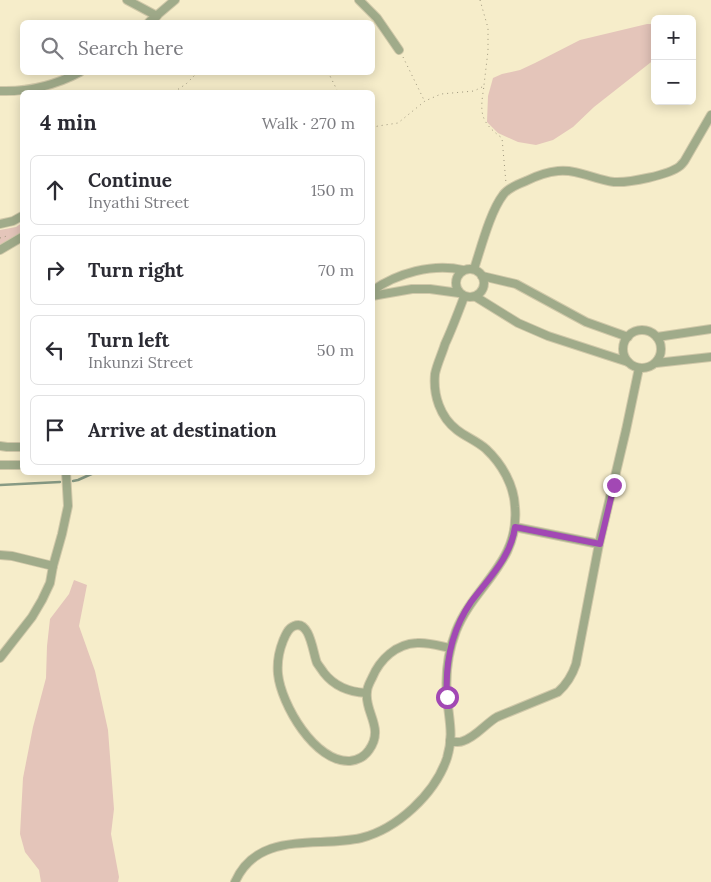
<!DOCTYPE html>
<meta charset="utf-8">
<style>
body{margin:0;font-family:Lora,serif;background:#f7f7f7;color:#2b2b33}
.controls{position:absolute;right:15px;top:15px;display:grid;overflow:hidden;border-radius:8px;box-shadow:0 2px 12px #0003}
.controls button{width:45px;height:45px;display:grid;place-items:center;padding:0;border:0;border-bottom:1px solid #e1e1e2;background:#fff;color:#2b2b33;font:25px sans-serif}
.stop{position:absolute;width:15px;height:15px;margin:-11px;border:4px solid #a248b4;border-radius:50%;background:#fff}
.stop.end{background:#a248b4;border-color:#fff;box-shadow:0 1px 5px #0008}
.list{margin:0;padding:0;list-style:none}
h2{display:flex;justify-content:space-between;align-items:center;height:65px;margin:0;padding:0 20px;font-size:21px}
h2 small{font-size:16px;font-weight:400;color:#7c7c81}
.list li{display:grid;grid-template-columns:32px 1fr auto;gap:15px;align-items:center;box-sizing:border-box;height:70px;margin:0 10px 10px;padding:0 10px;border:1px solid #e1e1e2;border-radius:8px}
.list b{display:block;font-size:19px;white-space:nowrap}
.list p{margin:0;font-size:16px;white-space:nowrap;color:#7c7c81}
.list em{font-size:16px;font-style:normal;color:#7c7c81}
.icon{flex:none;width:28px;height:28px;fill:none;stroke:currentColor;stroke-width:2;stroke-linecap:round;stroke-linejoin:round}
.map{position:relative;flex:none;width:711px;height:882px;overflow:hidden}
.search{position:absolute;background:#fff;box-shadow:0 2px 12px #0003;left:20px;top:20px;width:355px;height:55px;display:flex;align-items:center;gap:12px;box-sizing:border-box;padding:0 18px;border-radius:8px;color:#7c7c81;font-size:19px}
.panel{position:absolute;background:#fff;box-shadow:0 2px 12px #0003;left:20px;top:90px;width:355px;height:385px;border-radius:8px}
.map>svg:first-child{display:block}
</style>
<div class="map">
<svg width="711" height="882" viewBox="0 0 711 882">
<rect width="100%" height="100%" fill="#f6edca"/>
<g fill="#e4c5ba">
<path d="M647 24H655V59L594 107 573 127 553 140 536 145 518 142 498 133 487 122 488 96 493 78 502 74 520 70 535 63 580 40Z"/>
<path d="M22 223V234L0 246V230L16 227Z"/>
<path d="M74 580 87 585 79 626 95 671 108 730 114 809 111 834 119 877 118 882H41L39 870 25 852 20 834 23 778 33 727 46 678 47 646 50 619 69 594Z"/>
</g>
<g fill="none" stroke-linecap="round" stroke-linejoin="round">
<g stroke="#889b85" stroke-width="2.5">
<path d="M73 481 78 480 96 472"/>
<path d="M0 485 60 482"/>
</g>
<defs>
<g id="minor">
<path d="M127 0 157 16"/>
<path d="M359 0 377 18 399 50"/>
<path d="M149 22 175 0"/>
<path d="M0 91C27 92 56 85 80 72"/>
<path d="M0 224 13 221 22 216"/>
<path d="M0 250 22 237"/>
<circle cx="470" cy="283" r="14"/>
<path d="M474 269C481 248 490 212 503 195 508 188 518 184 526 181 536 176 547 172 558 171 578 169 595 180 614 182 629 183 669 175 680 166 682 164 684 162 685 160L711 115"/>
<path d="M482 276 516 284 586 322 628 337"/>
<path d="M372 291C397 273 433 263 463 270"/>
<path d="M372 296 412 289H430L459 293"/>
<path d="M476 297 518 323 548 336 628 362"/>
<circle cx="642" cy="349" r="19"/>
<path d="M657 337 711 329"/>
<path d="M656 363 711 357"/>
<path d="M0 446 7 447H22"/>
<path d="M0 465H22"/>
<path d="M515 527 599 544"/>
<path d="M0 555 12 556 53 566"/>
<path d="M0 658 32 617 42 600 50 583 53 566 62 534 68 506 66 472"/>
<path d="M366 693C349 692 335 687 324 673 322 670 319 666 317 663 313 654 310 619 294 626 288 628 285 636 283 641 279 651 277 663 278 674 281 704 315 763 350 761 358 760 365 756 369 750 385 728 364 712 367 692 367 687 370 682 372 678 380 659 396 644 417 643 428 642 440 646 450 648"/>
<path d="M450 741C454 742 459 743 463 741 476 737 485 724 497 717L558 692C567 684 572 676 576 664L599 544 626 430 639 368"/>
<path d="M235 882C258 830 317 848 361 838 397 829 435 794 447 758 454 735 449 720 447 697 445 674 448 652 456 631 474 585 520 563 515 507 514 485 502 464 486 449 477 441 466 437 457 430 440 417 433 395 435 374 437 364 442 354 445 344 452 329 458 313 464 297"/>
</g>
</defs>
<use href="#minor" stroke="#d0c8a9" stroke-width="10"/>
<g stroke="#9d967d" stroke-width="1" stroke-dasharray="1 4" stroke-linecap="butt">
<path d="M480 0 488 28V51L484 85"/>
<path d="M403 57 424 100"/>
<path d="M328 72 338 92"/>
<path d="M174 92 186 84 198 72"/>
<path d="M372 128 378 126 398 123 425 101 441 94 474 91 484 86C480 112 479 121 502 138L506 183"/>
<path d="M0 238 7 236"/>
</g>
<use href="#minor" stroke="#a0ab8a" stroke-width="8"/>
</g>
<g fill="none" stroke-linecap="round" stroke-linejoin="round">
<path stroke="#a248b4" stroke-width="6" d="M447 697C445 662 451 631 471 602 489 578 511 557 515 527L600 544 614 485"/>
</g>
</svg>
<div class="controls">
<button>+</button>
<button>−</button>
</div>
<div class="stop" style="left:447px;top:697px"></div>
<div class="stop end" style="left:614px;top:485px"></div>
<div class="search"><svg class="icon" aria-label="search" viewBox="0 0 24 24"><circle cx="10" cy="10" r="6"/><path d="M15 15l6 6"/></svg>Search here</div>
<section class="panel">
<h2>4 min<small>Walk · 270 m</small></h2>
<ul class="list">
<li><svg class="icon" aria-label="ahead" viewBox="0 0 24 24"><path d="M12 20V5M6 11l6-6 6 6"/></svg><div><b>Continue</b><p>Inyathi Street</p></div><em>150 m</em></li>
<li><svg class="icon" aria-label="right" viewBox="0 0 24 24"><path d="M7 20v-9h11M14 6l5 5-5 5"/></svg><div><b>Turn right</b></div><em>70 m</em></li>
<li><svg class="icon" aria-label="left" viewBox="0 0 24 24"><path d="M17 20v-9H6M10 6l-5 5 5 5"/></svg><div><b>Turn left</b><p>Inkunzi Street</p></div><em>50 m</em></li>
<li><svg class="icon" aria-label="arrive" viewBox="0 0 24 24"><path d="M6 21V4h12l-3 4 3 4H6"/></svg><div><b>Arrive at destination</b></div></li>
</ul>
</section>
</div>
